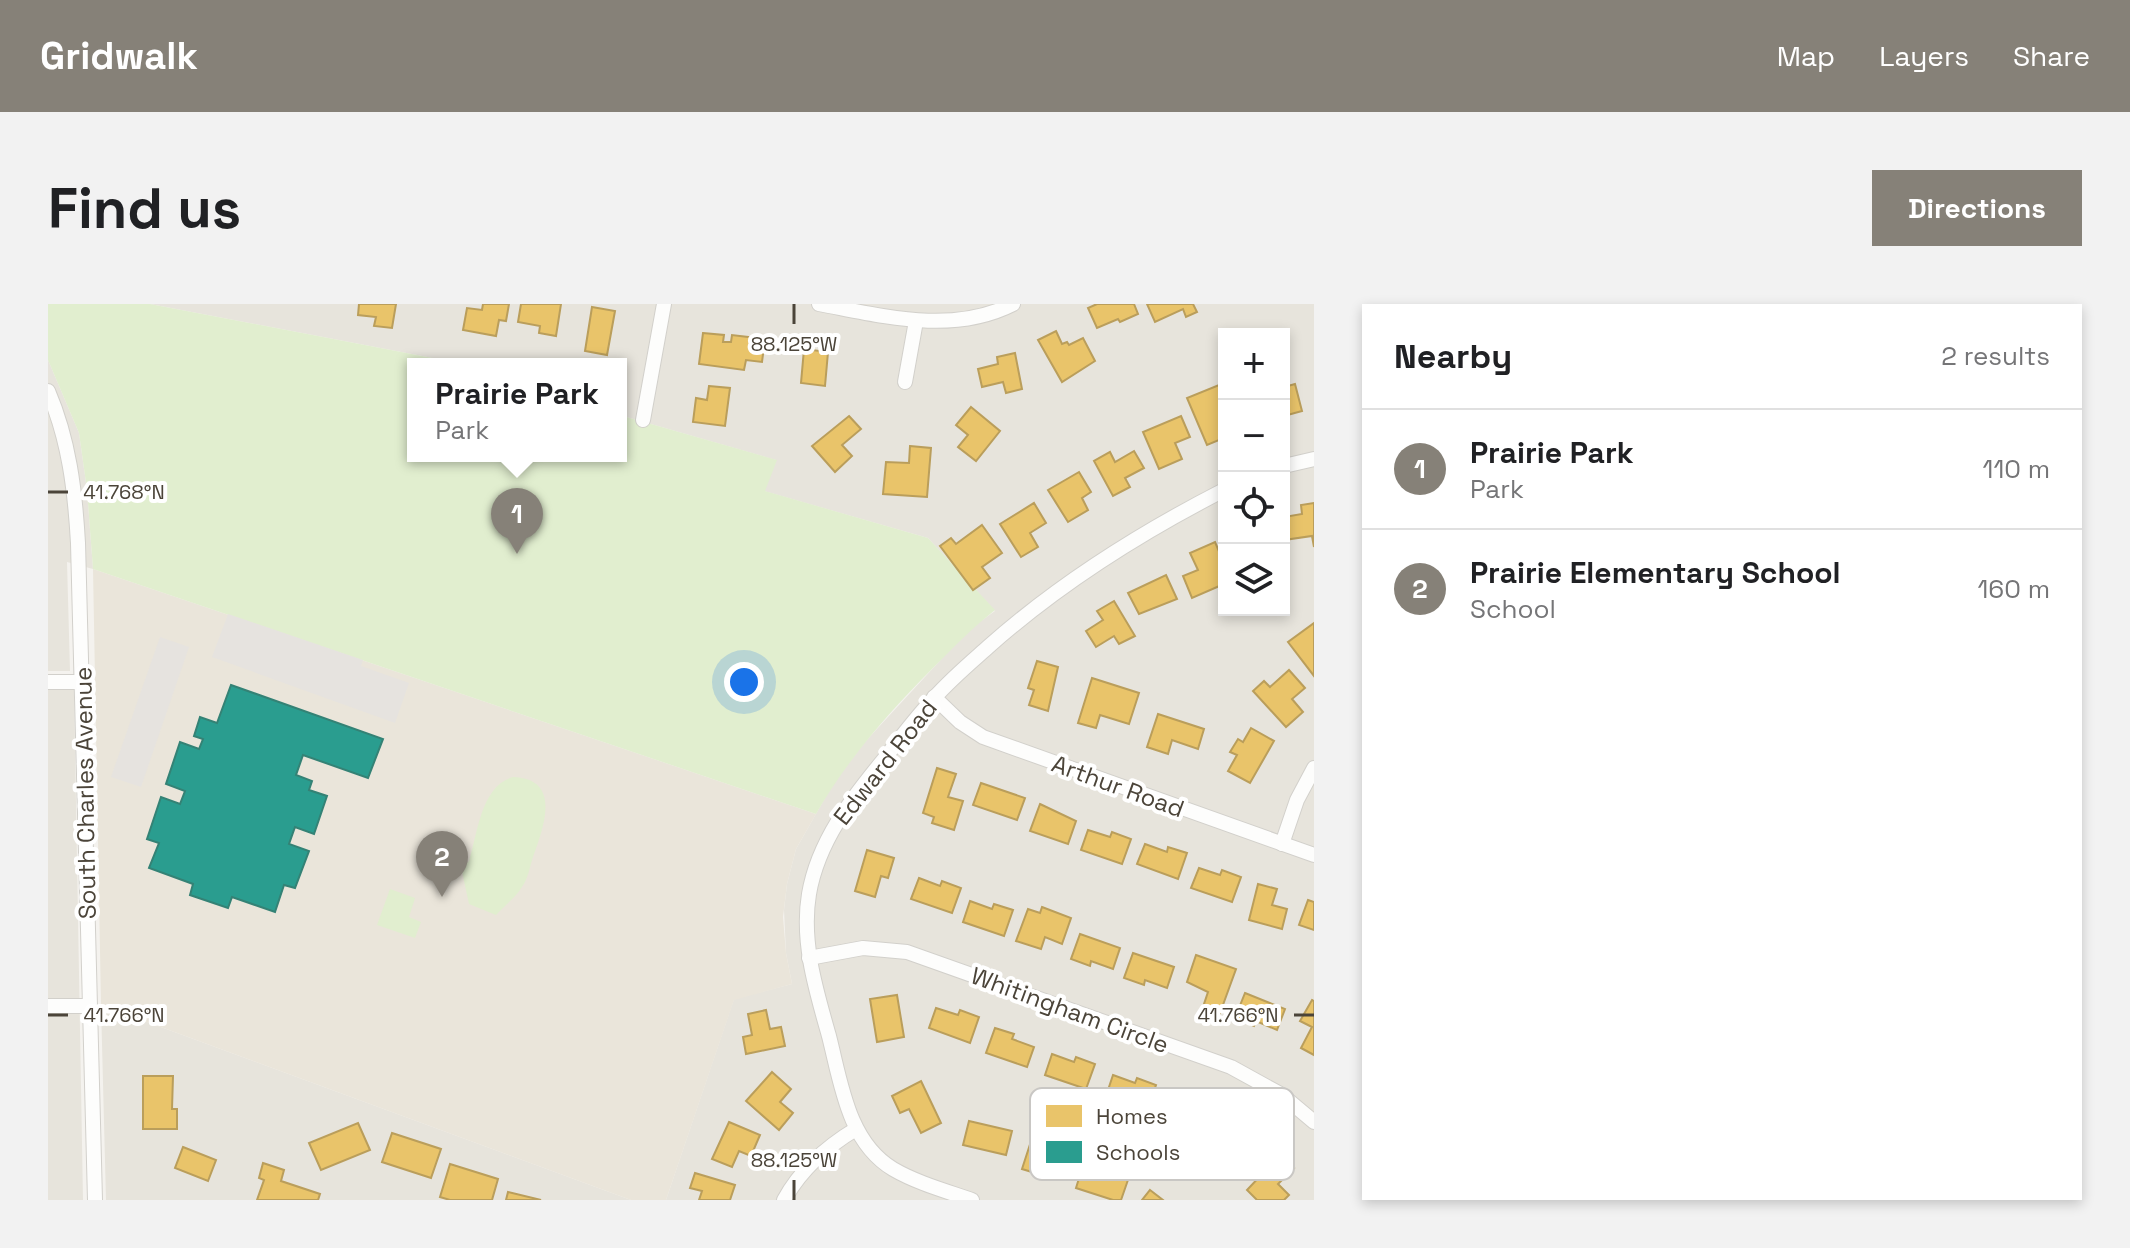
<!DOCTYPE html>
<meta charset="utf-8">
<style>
body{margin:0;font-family:"Space Grotesk",sans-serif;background:#f2f2f2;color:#202124}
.controls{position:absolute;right:24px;top:24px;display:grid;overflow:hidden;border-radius:0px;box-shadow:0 4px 12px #0003}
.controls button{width:72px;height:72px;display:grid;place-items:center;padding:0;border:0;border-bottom:2px solid #e0e0e0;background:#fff;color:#202124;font:40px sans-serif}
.you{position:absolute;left:696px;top:378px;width:28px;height:28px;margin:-20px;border:6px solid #fff;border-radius:50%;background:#1a73e8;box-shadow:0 0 0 12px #1a73e833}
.badge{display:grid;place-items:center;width:52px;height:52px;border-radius:50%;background:#868178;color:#fff;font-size:26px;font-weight:700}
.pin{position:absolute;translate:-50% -66px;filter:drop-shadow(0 2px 4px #0008)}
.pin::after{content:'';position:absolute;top:42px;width:28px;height:24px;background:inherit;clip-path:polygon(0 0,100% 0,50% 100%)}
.popup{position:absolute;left:359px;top:54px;width:220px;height:104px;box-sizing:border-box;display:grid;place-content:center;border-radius:0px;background:#fff;filter:drop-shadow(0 2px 6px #0005);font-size:26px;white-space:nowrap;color:#757577}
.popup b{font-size:30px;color:#202124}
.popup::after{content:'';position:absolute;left:50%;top:100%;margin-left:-16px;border:16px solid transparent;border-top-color:#fff}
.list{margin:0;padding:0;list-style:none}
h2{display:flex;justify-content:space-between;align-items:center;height:104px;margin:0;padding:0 32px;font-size:34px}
h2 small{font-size:26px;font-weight:400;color:#757577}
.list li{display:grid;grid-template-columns:52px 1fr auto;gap:24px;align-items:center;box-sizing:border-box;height:120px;padding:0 32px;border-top:2px solid #e0e0e0}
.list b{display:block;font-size:30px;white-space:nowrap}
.list p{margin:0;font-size:26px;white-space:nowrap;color:#757577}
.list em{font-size:26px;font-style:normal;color:#757577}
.icon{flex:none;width:44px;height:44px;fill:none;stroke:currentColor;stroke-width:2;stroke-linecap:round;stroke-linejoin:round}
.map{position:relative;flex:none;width:1266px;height:896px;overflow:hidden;border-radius:0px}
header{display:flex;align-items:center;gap:48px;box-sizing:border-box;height:112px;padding:0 40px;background:#868178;color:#fff}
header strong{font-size:38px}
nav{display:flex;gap:44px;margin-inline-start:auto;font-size:28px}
.intro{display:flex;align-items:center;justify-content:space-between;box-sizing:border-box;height:192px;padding:0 48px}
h1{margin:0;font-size:56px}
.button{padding:20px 36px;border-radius:0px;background:#868178;color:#fff;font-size:28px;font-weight:700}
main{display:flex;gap:48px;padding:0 48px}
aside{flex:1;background:#fff;border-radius:0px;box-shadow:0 4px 12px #0003}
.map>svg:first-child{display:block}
</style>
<header>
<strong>Gridwalk</strong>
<nav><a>Map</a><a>Layers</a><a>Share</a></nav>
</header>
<div class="intro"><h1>Find us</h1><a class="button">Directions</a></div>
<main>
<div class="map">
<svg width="1266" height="896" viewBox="0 0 1266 896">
<rect width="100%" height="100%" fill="#f4f2ee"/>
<g fill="#e7e4dc" fill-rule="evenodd">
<path d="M102 0H1266V896H618L686 695 744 680 738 649 736 606 739 580 748 545 785 480 816 439 899 349 926 322 947 307 880 234 716 187 728 156 575 112 579 91 573 90V60H416ZM1176 30H1236V306H1176Z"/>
<path d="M0 56 31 129 39 186 45 265 19 258 22 367H0Z"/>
<path d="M0 386H26L35 896H0Z"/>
<path d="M53 701 583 896H58Z"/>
</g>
<path fill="#eae5da" d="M45 265 768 510 748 545 739 580 735 613 738 649 744 680 686 696 618 896H583L53 701Z"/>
<g fill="#e1eecf">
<path d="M0 0H102L416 60H365V152H573V90L579 91 575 112 729 156 717 187 880 234 947 306C924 324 904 345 884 365 840 409 799 456 768 510L45 265 39 186 31 129 0 56Z"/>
<path d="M465 473C515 475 495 524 485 553 482 562 480 575 474 583 468 593 456 602 448 611L421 600 413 563 421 557C430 528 433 482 465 473Z"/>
<path d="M342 585 367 594 361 613 373 618 367 634 329 621Z"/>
</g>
<g fill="#e6e3df">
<path d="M180 310 315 356 313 362 361 379 347 419 164 353Z"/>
<path d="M112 333 141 343 93 483 63 473Z"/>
</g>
<g fill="#e9c46a" stroke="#ba9e5b" stroke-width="2">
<path d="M311 0H348L344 24 326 22 328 13 310 11Z"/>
<path d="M435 0H461L458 17 451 16 448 32 415 26 419 4 434 6Z"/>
<path d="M473 0H513L508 32 491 29 492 22 470 18Z"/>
<path d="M1049 0H1086L1090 10 1072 18 1070 15 1049 24 1040 4Z"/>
<path d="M1099 0H1145L1149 8 1138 13 1135 5 1107 18Z"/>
<path d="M544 3 567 7 559 51 537 47Z"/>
<path d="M1008 27 1014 40 1019 38 1021 41 1035 34 1047 57 1014 78 990 36Z"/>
<path d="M655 29 676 31 675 38H683L684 31 717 35 714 58 698 56 696 66 651 60Z"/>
<path d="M756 45 780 48 777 82 753 79Z"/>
<path d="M967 49 974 85 958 89 955 78 934 83 930 65 950 60 949 53Z"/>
<path d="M1176 79V114L1173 116 1176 134 1159 141 1139 94Z"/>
<path d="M1247 80 1254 107 1236 112V83Z"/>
<path d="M661 82 682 84 677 122 645 118 648 94 659 96Z"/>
<path d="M923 103 952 127 928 157 910 143 920 131 908 121Z"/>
<path d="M801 112 813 125 794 141 804 152 787 168 764 142Z"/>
<path d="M1133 112 1142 133 1127 139 1134 155 1111 165 1095 128Z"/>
<path d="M862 142 883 144 879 193 835 190 838 158 861 159Z"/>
<path d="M1086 147 1096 164 1077 174 1082 183 1065 192 1046 157 1062 148 1067 158Z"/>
<path d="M1031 168 1043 188 1034 194 1040 206 1020 218 1000 186Z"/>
<path d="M986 199 998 219 982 229 990 243 973 253 952 220Z"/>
<path d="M1266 199V243L1264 232 1236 236V213L1254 210 1253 201Z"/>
<path d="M934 221 954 249 934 263 942 274 925 286 892 242 903 234 908 240Z"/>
<path d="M1167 238 1176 259V280L1144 294 1135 272 1150 266 1142 249Z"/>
<path d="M1118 271 1129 295 1091 310 1080 289Z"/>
<path d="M1066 297 1087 332 1071 340 1066 332 1048 343 1038 327 1055 316 1049 307Z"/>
<path d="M1266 319V372L1240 338Z"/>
<path d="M989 357 1010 363 1000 407 981 401 986 386 980 384Z"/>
<path d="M1241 366 1257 384 1244 395 1255 408 1238 423 1205 387 1216 377 1222 383Z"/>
<path d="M1044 374 1091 389 1081 420 1052 411 1048 424 1030 419Z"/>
<path d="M1110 410 1156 425 1150 445 1124 436 1120 450 1099 443Z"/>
<path d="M1203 424 1226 437 1202 479 1180 467 1189 451 1182 448 1190 435 1195 438Z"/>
<path d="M889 464 908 470 900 493 915 497 906 526 884 519 886 513 875 509Z"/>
<path d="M933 479 977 494 969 516 925 501Z"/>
<path d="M992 500 1028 517 1020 540 982 527Z"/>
<path d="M1040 526 1062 533 1064 528 1083 535 1074 560 1033 546Z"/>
<path d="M1097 540 1119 548 1120 543 1139 549 1130 575 1089 560Z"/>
<path d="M819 546 846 554 840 574 833 572 827 593 807 587Z"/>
<path d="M1151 564 1172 571 1174 566 1193 573 1184 598 1143 584Z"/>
<path d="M871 574 892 582 894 577 913 584 904 609 863 595Z"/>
<path d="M1210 580 1229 585 1224 601 1239 605 1234 625 1201 616Z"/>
<path d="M1260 596 1266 598V626L1251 621Z"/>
<path d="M922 597 944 605 946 600 965 606 956 632 915 618Z"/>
<path d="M994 603 1023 614 1014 640 997 633 993 645 968 637 980 605 992 609Z"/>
<path d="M1032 630 1072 644 1065 665 1043 657 1042 662 1023 655Z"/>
<path d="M1085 649 1126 663 1119 684 1097 676 1096 681 1076 674Z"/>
<path d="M1148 651 1188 665 1172 709 1155 703 1160 688 1139 678Z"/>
<path d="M1197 689 1237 705 1229 726 1208 717 1206 722 1187 714Z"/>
<path d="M849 691 856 733 829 738 822 695Z"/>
<path d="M1264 696 1266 697V751L1253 744 1264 723 1252 717Z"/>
<path d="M888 704 910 711 912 706 931 713 922 739 881 724Z"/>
<path d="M718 706 722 725 733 723 737 742 698 750 695 733 704 731 700 710Z"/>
<path d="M947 724 966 730 964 735 986 743 979 763 938 749Z"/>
<path d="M1004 750 1026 758 1028 753 1047 760 1038 785 997 771Z"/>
<path d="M724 768 743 785 732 798 745 809 731 826 698 797Z"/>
<path d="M1065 771 1087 779 1089 774 1108 781 1099 806 1058 792Z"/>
<path d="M95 772H125L124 805H129V825H95Z"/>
<path d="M873 777 893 819 873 829 861 805 852 809 844 792Z"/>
<path d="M1150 797 1166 805 1145 846 1108 828 1121 802 1142 812Z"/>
<path d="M921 817 964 827 958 851 915 841Z"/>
<path d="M681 818 712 831 703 852 691 847 684 863 664 855Z"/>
<path d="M310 819 322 846 273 866 261 839Z"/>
<path d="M1181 819 1195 830 1202 822 1220 836 1196 865 1164 840Z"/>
<path d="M986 828 1025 840 1018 864 1001 858 997 872 974 865Z"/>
<path d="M344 829 393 845 383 874 334 858Z"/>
<path d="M135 843 168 856 160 877 127 864Z"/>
<path d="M1232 851 1246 864 1230 880 1241 891 1236 896H1209L1199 886Z"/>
<path d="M1036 858 1081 873 1073 896H1065L1028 884Z"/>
<path d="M215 859 236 866 233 877 272 890 270 896H209L216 876 211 874Z"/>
<path d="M402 860 450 875 444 896H402L392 893Z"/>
<path d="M647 869 687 881 682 896H651L654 887 642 884Z"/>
<path d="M1102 886 1115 896H1094Z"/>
<path d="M460 888 493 896H458Z"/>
</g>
<path fill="#2a9d8f" stroke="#348275" stroke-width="2" d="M183 381 335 435 320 474 255 451 248 471 264 477 261 486 279 492 266 530 247 523 241 540 261 547 247 584 236 581 227 608 184 593 180 604 142 591 145 580 101 564 111 539 99 535 113 493 132 500 137 487 118 480 132 438 151 445 155 435 146 432 152 413 169 419Z"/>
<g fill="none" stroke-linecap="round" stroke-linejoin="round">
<defs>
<g id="minor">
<path d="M771 0C835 12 904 31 965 0"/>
<path d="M857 78 868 17"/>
<path d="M0 87C21 136 27 186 30 239L47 896"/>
<path d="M595 116 616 0"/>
<path d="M1236 162 1266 155"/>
<path d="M0 378H34"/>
<path d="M886 393 912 418 935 433 1266 551"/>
<path d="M1234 540 1249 496 1266 464"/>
<path d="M761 654 815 644 859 648 1183 763 1234 791 1266 818"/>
<path d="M0 702H41"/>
<path d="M736 896C753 865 778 843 808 825"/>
<path d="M924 896C898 887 869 879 845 865 800 838 793 779 781 732 768 686 753 638 761 590 770 537 804 494 837 454 853 433 869 412 887 393 903 375 922 359 940 343 1012 279 1090 230 1176 186"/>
</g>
</defs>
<use href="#minor" stroke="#d2d0cb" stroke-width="16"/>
<use href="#minor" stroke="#fdfdfc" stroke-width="14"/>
</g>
<path fill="none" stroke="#4b4439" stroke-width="3" d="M746 0V20M0 188H20M0 711H20M1246 711H1266M746 876V896"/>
<g text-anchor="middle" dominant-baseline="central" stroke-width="8" stroke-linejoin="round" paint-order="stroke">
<g font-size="24" fill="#4b4439" stroke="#fff">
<text transform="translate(837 458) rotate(-52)">Edward Road</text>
<text transform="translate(1070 482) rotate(20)">Arthur Road</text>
<text transform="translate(37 489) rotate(-91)">South Charles Avenue</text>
<text transform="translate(1022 706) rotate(20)">Whitingham Circle</text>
</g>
</g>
<rect x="982" y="784" width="264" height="92" rx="12" fill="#fff" stroke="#c9c7c4" stroke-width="2"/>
<rect x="998" y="801" width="36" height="22" fill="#e9c46a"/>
<rect x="998" y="837" width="36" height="22" fill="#2a9d8f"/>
<g font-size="22" fill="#4b4439">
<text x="1048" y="820">Homes</text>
<text x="1048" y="856">Schools</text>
</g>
<g font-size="20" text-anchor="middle" fill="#4b4439" stroke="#fff" stroke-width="8" stroke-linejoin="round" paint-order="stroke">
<text x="746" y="47">88.125°W</text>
<text x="76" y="195">41.768°N</text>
<text x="76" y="718">41.766°N</text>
<text x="1190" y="718">41.766°N</text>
<text x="746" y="863">88.125°W</text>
</g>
</svg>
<div class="controls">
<button>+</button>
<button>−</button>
<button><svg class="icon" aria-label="locate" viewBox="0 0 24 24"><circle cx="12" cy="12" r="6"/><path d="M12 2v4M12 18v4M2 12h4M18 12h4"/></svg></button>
<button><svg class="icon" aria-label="layers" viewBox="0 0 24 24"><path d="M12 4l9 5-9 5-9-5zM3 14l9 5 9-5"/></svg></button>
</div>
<div class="you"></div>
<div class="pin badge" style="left:469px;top:250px">1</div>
<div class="popup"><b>Prairie Park</b>Park</div>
<div class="pin badge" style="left:394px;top:593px">2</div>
</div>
<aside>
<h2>Nearby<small>2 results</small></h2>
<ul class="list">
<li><span class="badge">1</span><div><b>Prairie Park</b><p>Park</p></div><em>110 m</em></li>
<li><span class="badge">2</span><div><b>Prairie Elementary School</b><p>School</p></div><em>160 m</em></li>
</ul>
</aside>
</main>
